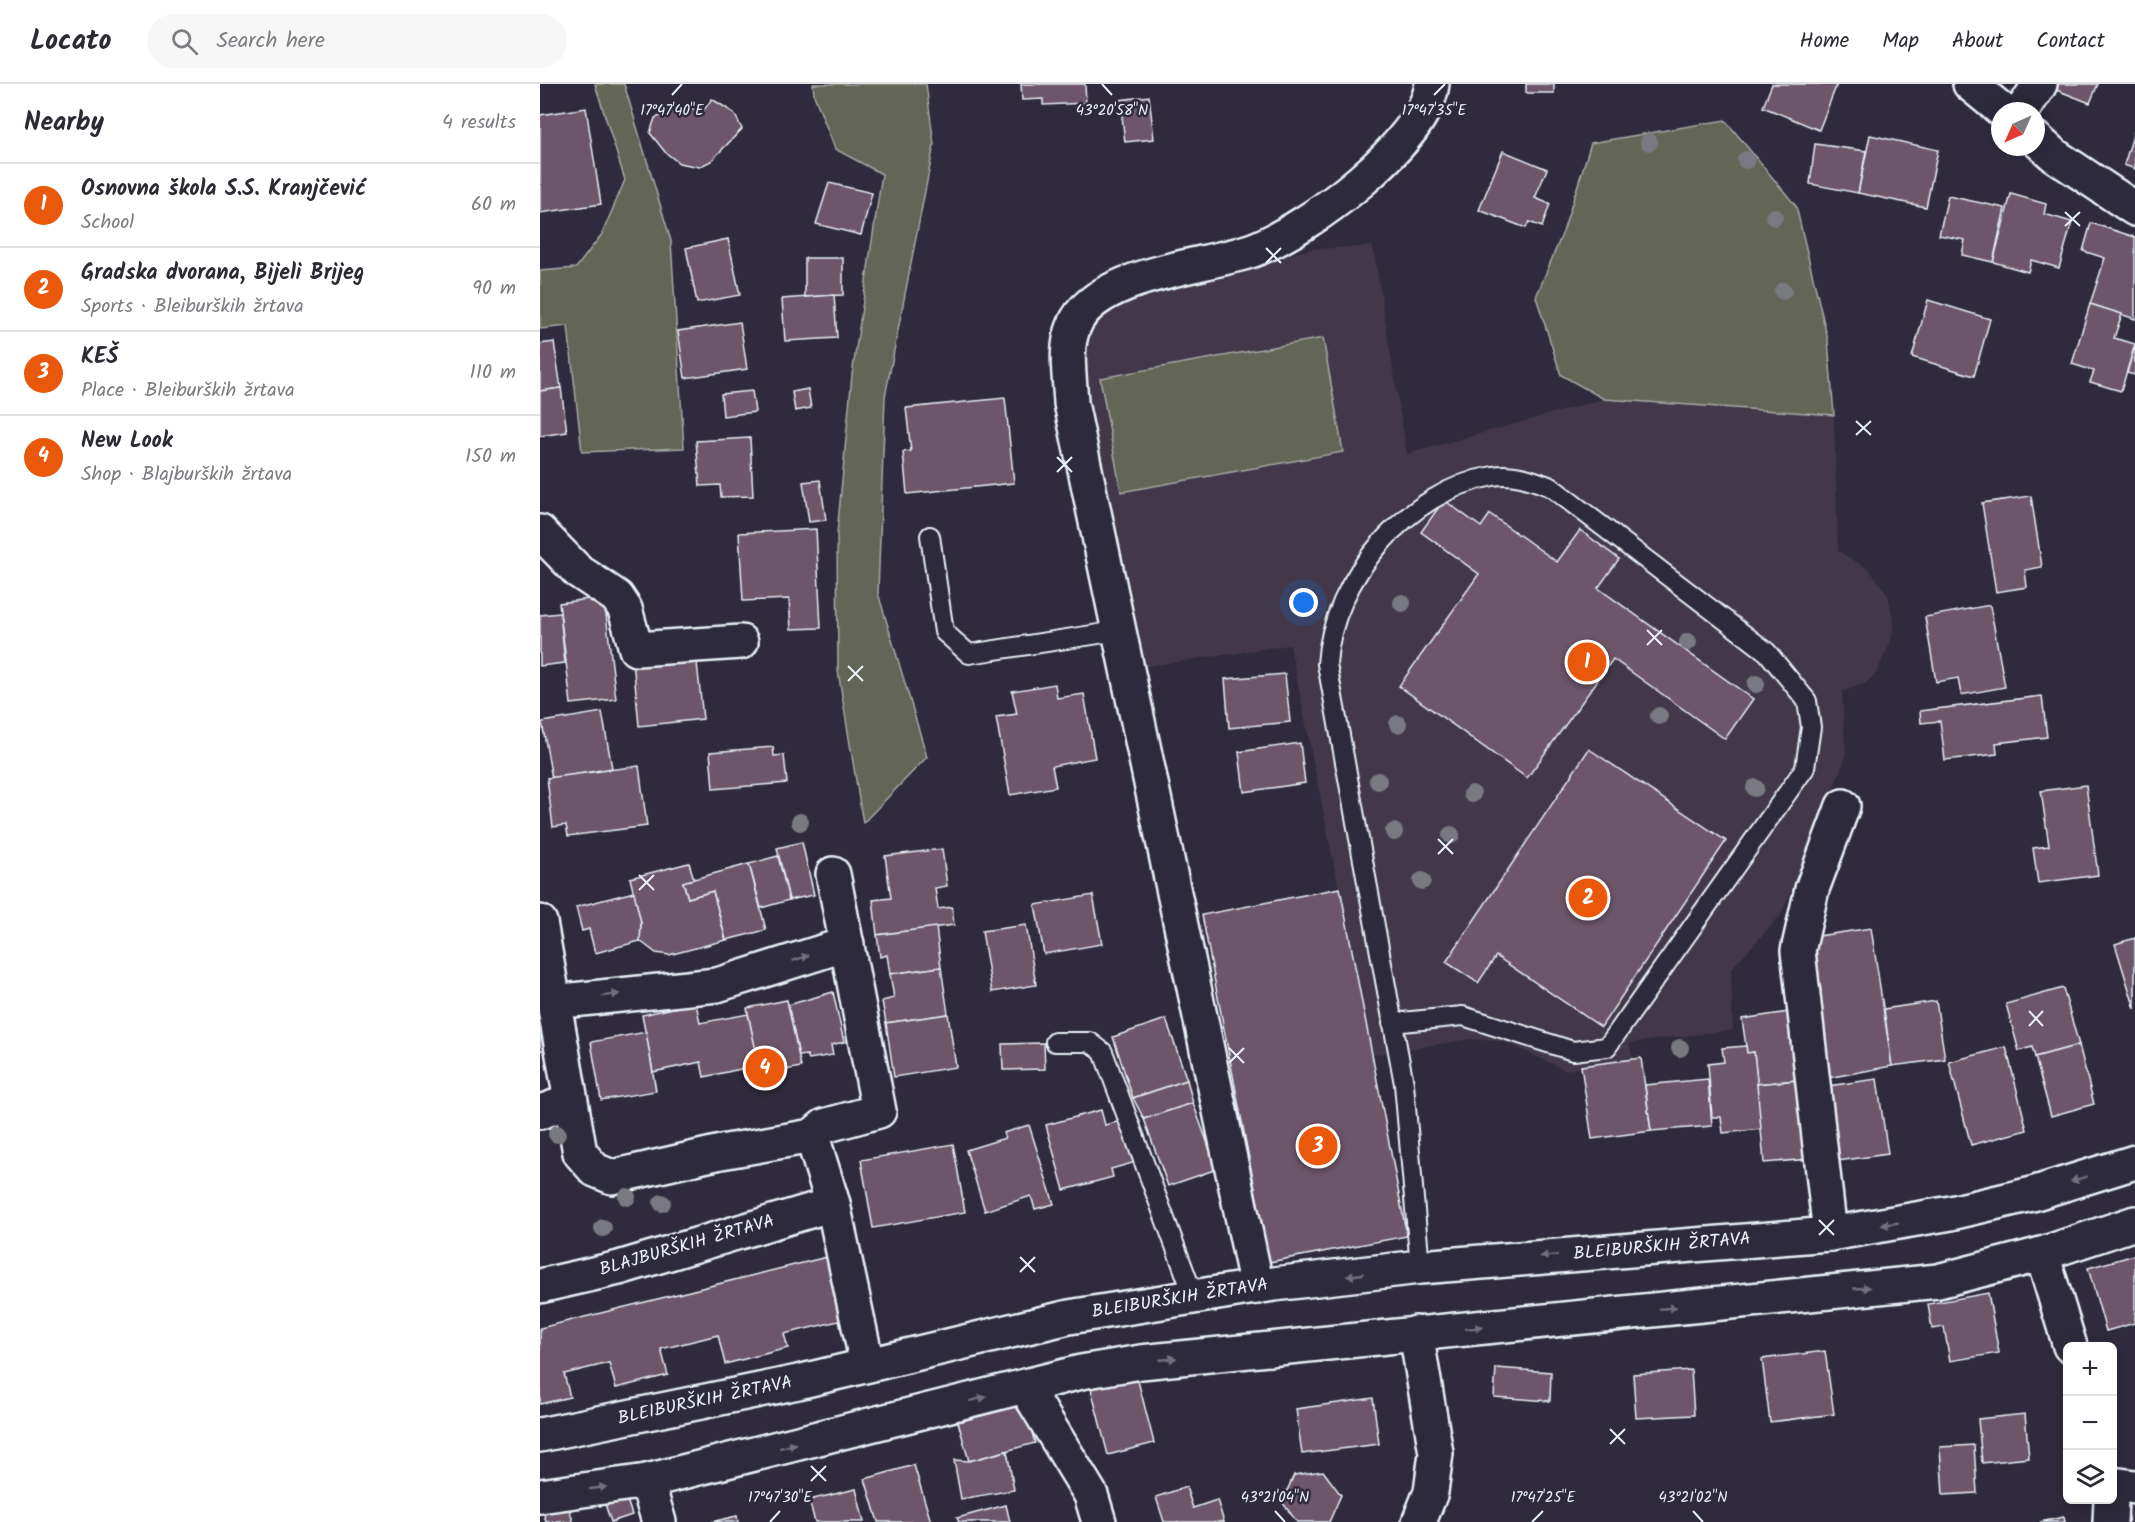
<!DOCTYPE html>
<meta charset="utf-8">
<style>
body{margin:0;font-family:Kalam,sans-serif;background:#f7f7f7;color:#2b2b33}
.controls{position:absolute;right:18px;bottom:18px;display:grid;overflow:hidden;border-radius:9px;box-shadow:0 3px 15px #0003}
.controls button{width:54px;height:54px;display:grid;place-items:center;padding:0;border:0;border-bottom:2px solid #e1e1e2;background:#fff;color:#2b2b33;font:30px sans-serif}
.compass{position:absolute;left:1451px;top:18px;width:54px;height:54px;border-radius:50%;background:#fff;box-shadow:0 3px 15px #0003;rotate:225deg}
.you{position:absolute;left:764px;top:519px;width:21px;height:21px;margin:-15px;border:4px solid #fff;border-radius:50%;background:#1a73e8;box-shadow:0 0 0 9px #1a73e833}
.badge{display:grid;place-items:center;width:39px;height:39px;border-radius:50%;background:#ea580c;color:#fff;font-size:20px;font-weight:700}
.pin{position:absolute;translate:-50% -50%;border:3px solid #fff;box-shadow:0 2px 6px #0006}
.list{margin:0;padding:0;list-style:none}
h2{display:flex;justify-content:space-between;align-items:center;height:78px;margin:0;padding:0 24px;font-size:26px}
h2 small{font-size:20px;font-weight:400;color:#7c7c81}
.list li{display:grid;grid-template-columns:39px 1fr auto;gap:18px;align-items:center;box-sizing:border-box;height:84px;padding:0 24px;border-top:2px solid #e1e1e2}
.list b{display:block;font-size:22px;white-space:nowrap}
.list p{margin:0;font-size:20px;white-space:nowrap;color:#7c7c81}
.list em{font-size:20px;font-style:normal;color:#7c7c81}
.icon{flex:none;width:33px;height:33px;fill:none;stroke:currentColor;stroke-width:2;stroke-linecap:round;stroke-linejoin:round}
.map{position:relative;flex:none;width:1595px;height:1438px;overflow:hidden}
header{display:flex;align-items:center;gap:36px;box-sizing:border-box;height:84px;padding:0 30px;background:#fff;border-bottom:2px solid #e1e1e2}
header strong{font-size:28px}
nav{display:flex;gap:33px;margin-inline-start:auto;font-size:21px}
.search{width:420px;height:54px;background:#f7f7f7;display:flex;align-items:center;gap:15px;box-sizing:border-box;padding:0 21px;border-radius:33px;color:#7c7c81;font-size:22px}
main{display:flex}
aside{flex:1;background:#fff}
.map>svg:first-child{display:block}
</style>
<header>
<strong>Locato</strong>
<div class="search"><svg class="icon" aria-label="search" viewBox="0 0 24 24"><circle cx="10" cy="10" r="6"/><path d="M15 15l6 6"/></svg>Search here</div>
<nav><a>Home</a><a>Map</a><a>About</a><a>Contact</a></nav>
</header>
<main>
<aside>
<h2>Nearby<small>4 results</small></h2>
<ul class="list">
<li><span class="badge">1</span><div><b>Osnovna škola S.S. Kranjčević</b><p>School</p></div><em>60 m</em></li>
<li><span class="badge">2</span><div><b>Gradska dvorana, Bijeli Brijeg</b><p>Sports · Bleiburških žrtava</p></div><em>90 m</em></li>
<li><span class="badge">3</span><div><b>KEŠ</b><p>Place · Bleiburških žrtava</p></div><em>110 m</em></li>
<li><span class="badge">4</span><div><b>New Look</b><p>Shop · Blajburških žrtava</p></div><em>150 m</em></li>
</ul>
</aside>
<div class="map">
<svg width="1595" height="1438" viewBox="0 0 1595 1438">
<rect width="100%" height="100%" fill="#2f2a3d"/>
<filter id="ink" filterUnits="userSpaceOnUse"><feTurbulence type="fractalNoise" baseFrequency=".0167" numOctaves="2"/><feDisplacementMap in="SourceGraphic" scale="12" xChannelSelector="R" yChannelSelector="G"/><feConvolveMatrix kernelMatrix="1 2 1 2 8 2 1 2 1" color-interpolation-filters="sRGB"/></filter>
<g filter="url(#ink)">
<path fill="#42374a" d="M833 162 867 370 1064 315 1294 331 1298 467 1329 485 1348 511 1354 540 1351 557 1337 588 1326 599 1302 608 1306 673 1241 831 1191 885 1193 946 1089 959 1093 975 1025 986 965 958 931 955 832 971 750 561 596 584 534 278 541 251 580 214 772 165Z"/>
<g fill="#646557" stroke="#a6aba8" stroke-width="1.5">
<path d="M55 0H84L131 157 144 364 42 368 28 242 0 245V187L36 184 62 150 85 96Z"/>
<path d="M273 0H386L394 61 345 313 338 509 387 673 323 739 298 587 297 450 312 291 342 90 295 65 274 11Z"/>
<path d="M1185 36 1256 122 1288 256 1294 331 1064 315 1021 291 996 213 1023 148 1051 59Z"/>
<path d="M783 254 803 368 581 408 560 294Z"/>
</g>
<g fill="#6d5669" stroke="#e8f1f8" stroke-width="1.5">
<path d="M481 0H545L546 19 503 21V15L482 16Z"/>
<rect x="986" y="0" width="28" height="9"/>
<path d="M1232 0H1297L1279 46 1223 23Z"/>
<path d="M1516 0H1558L1550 19 1514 5Z"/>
<path d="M609 12 614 55 585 58 580 16Z"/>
<path d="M172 15 194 29 202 45 171 77 159 83 139 79 125 68 110 49 115 34 145 23 163 27Z"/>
<path d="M46 24 61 120 0 129V31Z"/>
<path d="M1595 45V85L1584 81Z"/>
<path d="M1330 51 1398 66 1386 123 1318 109Z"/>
<path d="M1275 60 1326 67 1318 109 1270 100Z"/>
<path d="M963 67 1007 85 995 114 1010 120 1002 143 989 138 986 144 939 126Z"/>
<path d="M289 99 332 109 321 151 276 140Z"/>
<path d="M1471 110 1506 120 1504 130 1532 138 1519 184 1491 176 1488 188 1453 178Z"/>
<path d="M1408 112 1465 124 1453 178 1422 171 1425 156 1399 151Z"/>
<path d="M1551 139 1595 153V235L1550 220 1565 174 1543 167Z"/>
<path d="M188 155 200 211 157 219 146 164Z"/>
<path d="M265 174H303V211L265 213Z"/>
<path d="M294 211 297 254 245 257 242 215Z"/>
<path d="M1388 216 1450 235 1434 292 1372 273Z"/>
<path d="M1550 220 1582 230 1574 254 1595 260 1581 307 1550 298 1554 287 1532 280Z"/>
<path d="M200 238 207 285 145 294 138 247Z"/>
<path d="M14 258 21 304 0 307V260Z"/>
<path d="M1595 261V291L1587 289Z"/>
<path d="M21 304 27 348 0 352V307Z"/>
<path d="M268 305 271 324 255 327 252 308Z"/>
<path d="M212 307 215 328 183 332 181 310Z"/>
<path d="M465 314 474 399 367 410 363 368 371 367 366 324Z"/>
<path d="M210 354 213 412 181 413 180 401 160 402 156 357Z"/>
<path d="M280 396 286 436 269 438 263 398Z"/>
<path d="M1491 412 1502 483 1485 486 1487 503 1456 508 1442 419Z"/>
<path d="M904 416 941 443 950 430 1017 478 1040 446 1079 475 1058 504 1213 615 1185 655 1073 575 987 694 859 602 939 490 881 448Z"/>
<path d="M276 445 281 544 251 545 249 515 203 517 199 449Z"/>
<path d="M64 513 76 615 31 620 19 519Z"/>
<path d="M1450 521 1465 603 1421 611 1418 594 1396 598 1385 533Z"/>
<path d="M20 529 25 579 0 582V531Z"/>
<path d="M156 569 163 635 99 642 93 576Z"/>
<path d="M745 590 750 638 689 644 685 595Z"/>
<path d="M515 600 517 614 544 610 555 674 512 682 516 703 470 711 456 633 477 630 472 607Z"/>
<path d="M1502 612 1507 653 1456 659 1457 670 1405 676 1400 637 1381 639 1380 627Z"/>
<path d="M62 628 72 684 12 695 2 638Z"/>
<path d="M760 659 765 699 704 708 699 668Z"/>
<path d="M233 663 234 672 244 671 247 699 173 705 170 668Z"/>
<path d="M1049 665 1186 757 1061 943 956 872 938 899 906 878Z"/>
<path d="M99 682 107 742 28 752 26 741 13 743 7 694Z"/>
<path d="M1546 701 1558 791 1498 799 1493 764 1509 762 1501 707Z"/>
<path d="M262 758 274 811 249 816 237 764Z"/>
<path d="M402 765 407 802 395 804 398 825 412 823 414 841 337 851 333 816 351 814 345 772Z"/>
<path d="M238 772 249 816 221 824 209 780Z"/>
<path d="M149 779 154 795 143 798 148 814 173 807 186 856 129 871 116 869 100 857 101 839 90 794Z"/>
<path d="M209 780 226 846 186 856 173 807 148 814 143 798Z"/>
<path d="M800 804 867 1152 729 1178 662 831Z"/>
<path d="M94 808 101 839 100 857 55 869 49 845 42 847 36 823Z"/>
<path d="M553 811 562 860 504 870 495 821Z"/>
<path d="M486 841 496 901 452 908 442 847Z"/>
<path d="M396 843 401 883 350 890 347 871 340 873 337 851Z"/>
<path d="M1331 844 1352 982 1282 995 1269 908 1281 907 1272 853Z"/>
<path d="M1595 854V925L1575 860Z"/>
<path d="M401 883 408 930 346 939 342 917 354 914 350 890Z"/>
<path d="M1523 904 1539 961 1495 973 1492 963 1479 967 1466 920Z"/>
<path d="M293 908 304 958 291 961 293 971 269 975 267 971 259 972 248 921Z"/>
<path d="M247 916 261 983 220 991 207 924Z"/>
<path d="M1396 917 1405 975 1352 982 1344 925Z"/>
<path d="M156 919 160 939 208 930 219 981 164 993 161 978 113 988 102 931Z"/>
<path d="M1255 927 1268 995 1217 1000 1214 968 1207 969 1202 935Z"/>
<path d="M0 928 10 964 0 967Z"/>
<path d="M408 930 416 983 354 993 346 939Z"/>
<path d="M626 935 647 996 593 1014 573 953Z"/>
<path d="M106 948 116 1007 61 1016 51 958Z"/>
<path d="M504 959 505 985 463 986 462 960Z"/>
<path d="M1539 961 1554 1020 1511 1032 1495 973Z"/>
<path d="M1206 962 1207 969 1214 968 1222 1045 1183 1049 1181 1033H1172L1168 980 1184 978 1182 964Z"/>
<path d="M1466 963 1487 1046 1431 1061 1409 978Z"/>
<path d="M1101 974 1111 1047 1052 1055 1041 982Z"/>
<path d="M1168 995 1172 1042 1111 1047 1105 1001Z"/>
<path d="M1268 995 1269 1075 1224 1079 1217 1000Z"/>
<path d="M1337 995 1348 1070 1298 1077 1288 1002Z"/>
<path d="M647 996 653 1019 604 1035 593 1014Z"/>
<path d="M653 1019 677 1085 628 1102 604 1035Z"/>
<path d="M561 1026 565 1041 585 1036 596 1078 571 1085 573 1093 524 1106 506 1041Z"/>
<path d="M489 1041 514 1120 495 1125 491 1112 445 1127 426 1066 465 1054 463 1049Z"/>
<path d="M413 1060 425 1128 333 1144 321 1076Z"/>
<path d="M1595 1171V1239L1566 1247 1548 1184Z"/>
<path d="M287 1173 303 1236 244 1250 248 1264 185 1280 178 1251 121 1265 128 1291 76 1304 69 1279 24 1290 30 1313 0 1320V1244Z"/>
<path d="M1448 1209 1459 1269 1410 1277 1404 1243 1392 1245 1388 1220Z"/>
<path d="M1285 1267 1294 1330 1230 1338 1222 1275Z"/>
<path d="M956 1284 1011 1288 1010 1317 954 1313Z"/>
<path d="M1151 1286 1154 1331 1096 1334 1093 1290Z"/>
<path d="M596 1289 614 1359 568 1371 550 1301Z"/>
<path d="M833 1314 839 1360 762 1370 756 1325Z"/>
<path d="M484 1320 495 1359 429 1377 418 1338Z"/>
<path d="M1485 1330 1489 1374 1442 1379 1438 1335Z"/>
<path d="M1434 1361 1437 1409 1403 1411 1400 1363Z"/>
<path d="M467 1367 474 1406 421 1415 414 1376 429 1377Z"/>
<path d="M374 1381 391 1438H338L325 1395Z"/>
<path d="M783 1387 801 1411 789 1438H757L742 1418 754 1391Z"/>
<path d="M646 1403 653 1424 677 1416 684 1438H624L616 1413Z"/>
<path d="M316 1405 324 1438H275L269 1416Z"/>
<path d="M84 1407 92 1431 71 1438 63 1414Z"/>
<path d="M27 1416 33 1438H6L2 1422Z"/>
<path d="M466 1421 470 1438H419L417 1434Z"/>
<path d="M197 1432 198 1438H171Z"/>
<path d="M1524 1433 1525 1438H1500Z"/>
</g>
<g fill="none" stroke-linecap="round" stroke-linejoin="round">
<defs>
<g id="service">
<path d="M390 452 404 548 429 570 578 547"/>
<path d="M852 939 923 932 1033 967 1067 963 1265 684 1271 643 1267 617 1227 568 1011 403C993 396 973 388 953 392 869 406 792 495 787 580L864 1000 880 1183"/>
<path d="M515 958H550L563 968 654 1213"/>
</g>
<g id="minor">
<path d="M1430 0 1463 27"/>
<path d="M1482 27 1500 0"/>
<path d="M1496 55 1514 71 1595 125"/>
<path d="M0 448 38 487 77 513 85 525 96 565 201 558"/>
<path d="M0 838 40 1069 55 1086 72 1093 181 1068 272 1052 293 1120 327 1280"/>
<path d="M13 918 177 901 307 860"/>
<path d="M0 1028 29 1018"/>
<path d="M272 1052 284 1042 339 1027 293 790"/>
<path d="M1290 1150 1258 867 1272 805 1303 722"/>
<path d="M1502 1170 1530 1262"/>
<path d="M0 1202 79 1184 293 1120"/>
<path d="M717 1203 531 319C530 294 524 265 534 242 555 189 666 183 713 166 767 146 885 59 892 0"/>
<path d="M876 1249 896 1369 891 1408 879 1438"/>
<path d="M486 1304 551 1411 559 1438"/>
<path d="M107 1397 119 1438"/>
<path d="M1572 1400 1595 1403"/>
<path d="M1570 1438 1571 1416"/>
</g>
<g id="tertiary">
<path d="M0 1351 258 1298 529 1233 734 1200 880 1183 1290 1150 1411 1129 1492 1110 1595 1078"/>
<path d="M0 1412 107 1397 541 1288 601 1278 1398 1197 1502 1170 1595 1139"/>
</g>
</defs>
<use href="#service" stroke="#e8f1f8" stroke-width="22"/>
<use href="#minor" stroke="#e8f1f8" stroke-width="38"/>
<use href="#tertiary" stroke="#e8f1f8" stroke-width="38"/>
<use href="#service" stroke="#2f2a3d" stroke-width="18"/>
<use href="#minor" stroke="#2f2a3d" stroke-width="33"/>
<use href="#tertiary" stroke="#2f2a3d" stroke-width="33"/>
</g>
<g fill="#787981">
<circle cx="1109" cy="58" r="9"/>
<circle cx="1206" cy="76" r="9"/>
<circle cx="1234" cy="133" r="9"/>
<circle cx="1243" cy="207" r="9"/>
<circle cx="862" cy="519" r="9"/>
<circle cx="1148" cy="558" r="9"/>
<circle cx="1216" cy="600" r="9"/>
<circle cx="1119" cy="632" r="9"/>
<circle cx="858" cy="640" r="9"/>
<circle cx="838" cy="697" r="9"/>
<circle cx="1215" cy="704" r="9"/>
<circle cx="932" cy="710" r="9"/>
<circle cx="260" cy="738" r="9"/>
<circle cx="854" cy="748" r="9"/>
<circle cx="911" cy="751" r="9"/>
<circle cx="882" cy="797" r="9"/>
<circle cx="1140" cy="964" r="9"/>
<circle cx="17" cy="1050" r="9"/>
<circle cx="87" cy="1113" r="9"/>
<circle cx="122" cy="1119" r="9"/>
<circle cx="63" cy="1144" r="9"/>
</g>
<defs><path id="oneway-solid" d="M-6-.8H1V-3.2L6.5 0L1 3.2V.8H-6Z" transform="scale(1.5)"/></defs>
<g fill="#70707e">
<use href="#oneway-solid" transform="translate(261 874) rotate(-18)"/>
<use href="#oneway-solid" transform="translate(71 911) rotate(-7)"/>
<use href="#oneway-solid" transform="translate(1539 1095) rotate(163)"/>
<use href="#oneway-solid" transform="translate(1350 1140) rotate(171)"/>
<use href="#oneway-solid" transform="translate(1009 1172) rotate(175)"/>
<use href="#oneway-solid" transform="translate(815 1191) rotate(172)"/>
<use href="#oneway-solid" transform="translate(1322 1204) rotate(-5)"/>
<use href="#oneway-solid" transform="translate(1128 1224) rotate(-6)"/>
<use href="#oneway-solid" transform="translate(934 1244) rotate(-6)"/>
<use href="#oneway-solid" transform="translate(628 1275) rotate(-6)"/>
<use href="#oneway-solid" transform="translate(438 1315) rotate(-14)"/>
<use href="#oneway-solid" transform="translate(248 1362) rotate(-14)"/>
<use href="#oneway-solid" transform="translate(58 1404) rotate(-8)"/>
</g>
</g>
<path fill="none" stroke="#e8f1f8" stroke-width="2" d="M562 0 572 11M132 11 142 0M894 11 905 0M1525 128 1540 142M1525 142 1540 128M726 164 741 179M726 179 741 164M1316 337 1331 351M1316 351 1331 337M517 373 532 388M517 388 532 373M1107 546 1122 561M1107 561 1122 546M308 582 323 597M308 597 323 582M898 755 913 770M898 770 913 755M99 791 114 806M99 806 114 791M1489 927 1503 942M1489 942 1503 927M689 964 704 979M689 979 704 964M1279 1136 1294 1151M1279 1151 1294 1136M480 1173 495 1188M480 1188 495 1173M1070 1345 1085 1360M1070 1360 1085 1345M271 1382 286 1397M271 1397 286 1382M735 1427 745 1438M1153 1427 1163 1438M230 1438 240 1427M992 1438 1003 1427"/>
<g text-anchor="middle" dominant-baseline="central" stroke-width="5" stroke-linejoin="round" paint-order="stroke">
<g font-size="18" fill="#e8f1f8" stroke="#2f2a3d">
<text transform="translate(147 1162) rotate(-16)">BLAJBURŠKIH ŽRTAVA</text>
<text transform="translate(1122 1163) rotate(-5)">BLEIBURŠKIH ŽRTAVA</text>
<text transform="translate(640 1215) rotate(-9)">BLEIBURŠKIH ŽRTAVA</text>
<text transform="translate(165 1317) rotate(-12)">BLEIBURŠKIH ŽRTAVA</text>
</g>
</g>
<g font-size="15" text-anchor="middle" fill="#e8f1f8" stroke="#2f2a3d" stroke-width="5" stroke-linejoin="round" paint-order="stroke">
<text x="132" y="31">17°47'40"E</text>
<text x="572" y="31">43°20'58"N</text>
<text x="894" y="31">17°47'35"E</text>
<text x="240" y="1418">17°47'30"E</text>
<text x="1003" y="1418">17°47'25"E</text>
<text x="735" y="1418">43°21'04"N</text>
<text x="1153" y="1418">43°21'02"N</text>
</g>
</svg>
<div class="controls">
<button>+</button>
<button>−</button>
<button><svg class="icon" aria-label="layers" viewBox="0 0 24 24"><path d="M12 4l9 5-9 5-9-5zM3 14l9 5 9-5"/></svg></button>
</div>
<svg class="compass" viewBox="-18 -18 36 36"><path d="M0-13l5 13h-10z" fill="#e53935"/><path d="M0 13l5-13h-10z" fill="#7c7c81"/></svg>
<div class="you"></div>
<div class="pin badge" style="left:1047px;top:578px">1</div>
<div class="pin badge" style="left:1048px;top:814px">2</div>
<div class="pin badge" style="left:778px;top:1062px">3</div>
<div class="pin badge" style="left:225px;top:984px">4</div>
</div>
</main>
